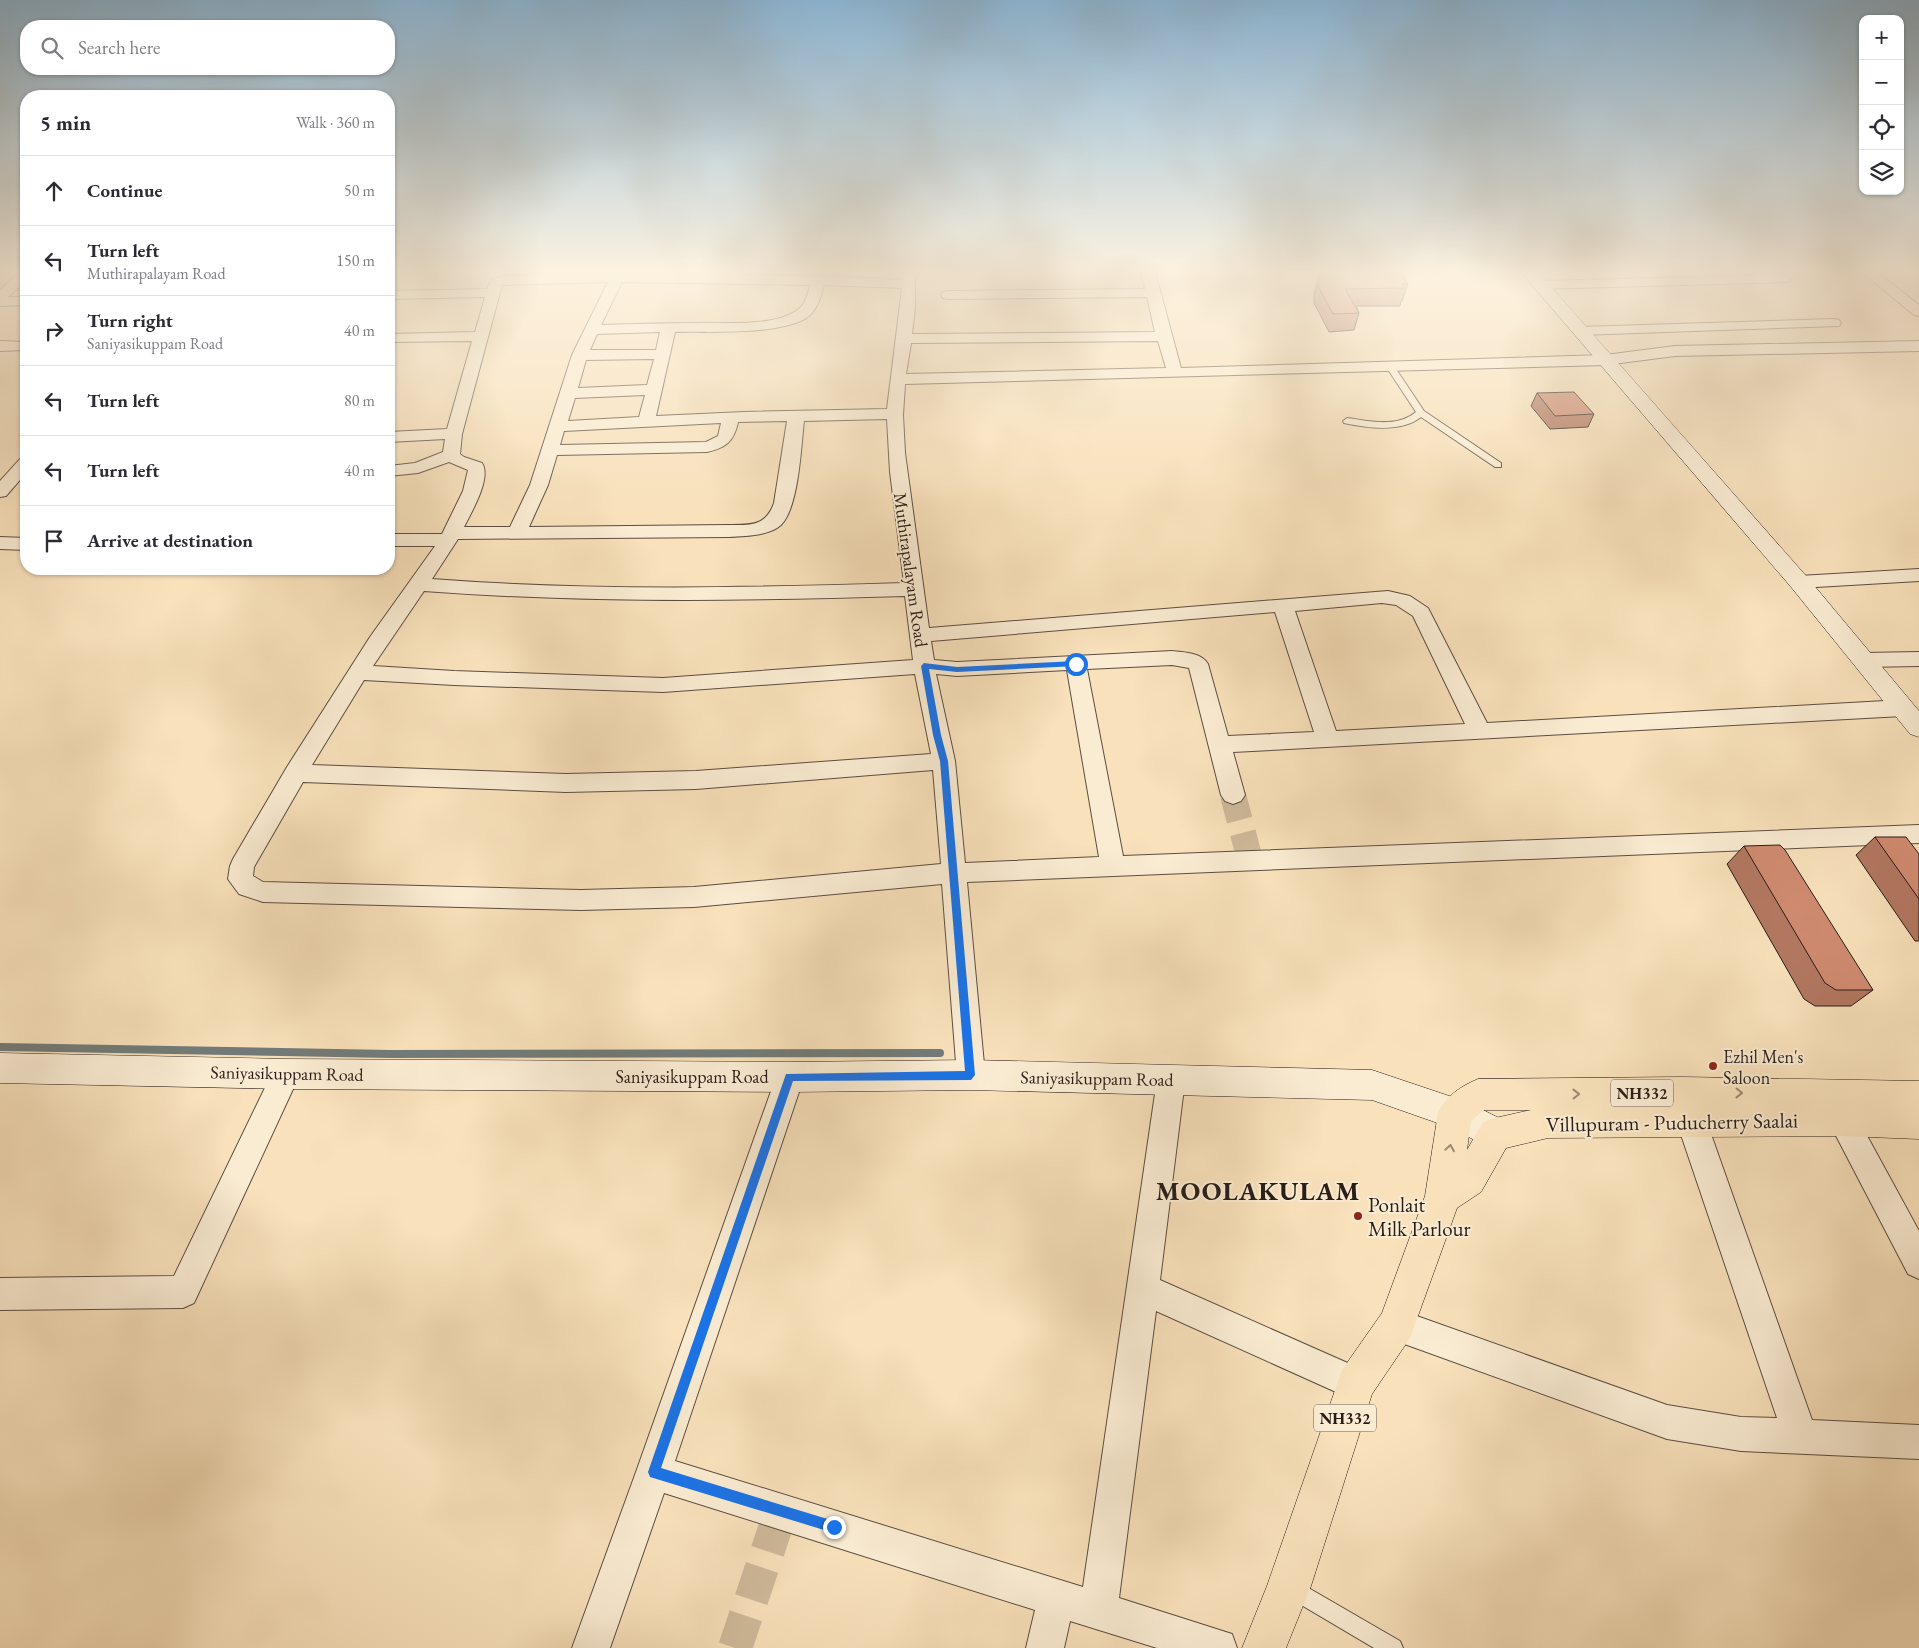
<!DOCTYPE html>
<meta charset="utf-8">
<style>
body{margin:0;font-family:"EB Garamond",serif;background:#f2f2f3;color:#2b2b33}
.controls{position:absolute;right:15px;top:15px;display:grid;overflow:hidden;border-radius:10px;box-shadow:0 1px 4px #0004}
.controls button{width:45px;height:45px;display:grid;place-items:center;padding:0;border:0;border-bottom:1px solid #e1e1e2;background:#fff;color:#2b2b33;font:25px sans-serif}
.stop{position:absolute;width:15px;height:15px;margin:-11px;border:4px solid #1a73e8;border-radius:50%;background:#fff}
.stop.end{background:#1a73e8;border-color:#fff;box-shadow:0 1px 5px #0008}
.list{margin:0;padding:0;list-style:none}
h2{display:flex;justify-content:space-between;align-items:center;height:65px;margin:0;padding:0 20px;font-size:21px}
h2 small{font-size:16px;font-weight:400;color:#7c7c81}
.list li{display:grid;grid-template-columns:32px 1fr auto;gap:15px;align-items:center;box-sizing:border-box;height:70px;padding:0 20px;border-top:1px solid #e1e1e2}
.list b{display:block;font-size:19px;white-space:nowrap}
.list p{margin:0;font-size:16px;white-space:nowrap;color:#7c7c81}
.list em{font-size:16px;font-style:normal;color:#7c7c81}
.icon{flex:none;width:28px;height:28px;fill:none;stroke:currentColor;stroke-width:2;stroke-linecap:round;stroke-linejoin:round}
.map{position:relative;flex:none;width:1919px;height:1648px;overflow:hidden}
.search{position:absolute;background:#fff;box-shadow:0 1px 4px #0004;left:20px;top:20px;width:375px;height:55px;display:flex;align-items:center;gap:12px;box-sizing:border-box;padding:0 18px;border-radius:20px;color:#7c7c81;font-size:19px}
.panel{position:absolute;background:#fff;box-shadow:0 1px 4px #0004;left:20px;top:90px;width:375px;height:485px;border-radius:20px}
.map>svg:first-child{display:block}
</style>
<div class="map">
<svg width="1919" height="1648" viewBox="0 0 1919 1648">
<rect width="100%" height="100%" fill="#f8e1bb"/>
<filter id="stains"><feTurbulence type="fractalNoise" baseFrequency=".004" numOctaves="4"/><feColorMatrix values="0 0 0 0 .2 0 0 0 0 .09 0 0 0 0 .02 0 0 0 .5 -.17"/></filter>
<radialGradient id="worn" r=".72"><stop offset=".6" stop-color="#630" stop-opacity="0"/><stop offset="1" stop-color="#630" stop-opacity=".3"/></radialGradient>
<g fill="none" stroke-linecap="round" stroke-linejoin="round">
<path stroke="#727b79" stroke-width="8" d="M0 1047 390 1054 940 1053"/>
<path stroke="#cfba9a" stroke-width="26" stroke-dasharray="26 13" stroke-linecap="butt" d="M1233 795 1250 860"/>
<path stroke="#cfba9a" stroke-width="34" stroke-dasharray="34 17" stroke-linecap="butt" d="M735 1648 781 1511"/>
<defs>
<g id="lane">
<path d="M1386 363H1392L1424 411 1501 463V467H1495L1421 417C1401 433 1367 428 1344 423L1343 421 1347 418C1370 421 1397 428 1416 412L1385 365Z"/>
<path d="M1293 1579 1400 1641 1403 1648H1374L1286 1596 1283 1589 1286 1582Z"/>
</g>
<g id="street">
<path d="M20 272H26V281L8 297H26V305L0 306V290Z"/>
<path d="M614 272 818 276 901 280V272H915V308L912 334 1155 332 1147 297 948 299 943 298 941 295 943 292 948 291 1145 289 1141 272H1155L1181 368 1605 355 1675 346 1919 341V351L1675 356 1605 365 905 384 903 415 905 453 929 628 1388 591 1410 596 1428 608 1487 723 1903 700 1911 703 1914 708 1911 713 1903 716 1233 752 1245 795 1241 801 1233 804 1225 801 1221 795 1189 668 1172 665 1087 669 1123 856 1919 825V843L967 882 985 1075 981 1084 971 1088 961 1084 957 1075 942 884 694 907 581 910 263 902 239 894 228 879 230 866 233 859 287 767 370 637 435 546H389V534H442L463 491 468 470 449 462 418 473 389 476V466L415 463 443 452 445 439 389 442V432L447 429 472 341 389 342V334L475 332 485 297 389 299V291L487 289 491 280 504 276ZM608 282 572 355 530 485 510 527H464C471 513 492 478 482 463L464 457 460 454 462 434 502 285ZM622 282 810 285C808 294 805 306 796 311 772 327 726 322 697 323 665 323 633 324 601 325ZM824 285 902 288 887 409 744 412 656 416 675 332C708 331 783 336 809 316 818 308 821 296 824 285ZM660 332 656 350H590L597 334ZM1158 341 1166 368 906 374 911 343ZM654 359 647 385 578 388 586 360ZM645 395 639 417 568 421 575 398ZM887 419 890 472 904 583C746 588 589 591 432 579L458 539 729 537C744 536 769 536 781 525 799 507 801 446 804 421ZM787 421 774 503C766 526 751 525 729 525L529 527 548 485 557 455 707 452C725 448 734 442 738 422ZM721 423 718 436 706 442 560 445 564 431ZM424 591C584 603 744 601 905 596L913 660 663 678 454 671 373 666ZM1382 603 1396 605 1413 616 1465 724 1336 731 1295 611ZM1275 612 1314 732 1228 736 1208 664C1202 653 1184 652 1172 651L957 662 934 660 931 641ZM1067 670 1099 857 965 863 955 761 936 674 957 676ZM915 674 931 754 696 771 566 774 312 765 364 680 454 685 663 692ZM933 770 941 864 694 887 581 890 263 882 253 876 254 867 303 782 566 792 696 789Z"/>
<path d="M1862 272H1877L1919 305V316L1914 315Z"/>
<path d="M1784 275 1791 279 1789 282 1540 289 1533 285 1540 281Z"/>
<path d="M1834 319 1839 320 1841 323 1839 326 1580 335 1575 334 1573 331 1575 328 1580 327Z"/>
<path d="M0 341 26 342V350L0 351Z"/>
<path d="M26 458V473L6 496 0 497V481L20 459Z"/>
<path d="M0 537 26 538V550L0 549Z"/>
<path d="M1919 569V581L1799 588 1792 586 1789 582 1792 578 1799 576Z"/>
<path d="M1919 652V666L1864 667 1857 665 1854 660 1857 655 1864 653Z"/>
<path d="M286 1061 296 1065 300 1074 194 1303 183 1308 0 1310V1278L174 1276 276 1065Z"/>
<path d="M790 1064 800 1068 804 1077 675 1461 1083 1587 1157 1080 1161 1071 1171 1067 1181 1071 1185 1080 1160 1280 1368 1372 1373 1384 1368 1396 1356 1401 1156 1311 1119 1598 1232 1634 1237 1648H1157L1070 1621 1064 1648H1026L1035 1610 664 1493 610 1648H572L636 1472 776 1077 780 1068Z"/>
<path d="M1691 1106 1701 1110 1706 1120 1812 1420 1919 1425V1459L1741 1451 1667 1439 1385 1337 1381 1325 1385 1313 1397 1309 1667 1405 1741 1417 1777 1418 1676 1120 1681 1110Z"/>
<path d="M1843 1106 1853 1110 1919 1231V1279L1908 1274 1833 1130 1828 1120 1833 1110Z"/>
</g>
<g id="secondary">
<path d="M1521 272H1538L1807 577 1919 711V737L1910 734 1791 587Z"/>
<path d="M0 1053 286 1059 790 1062 971 1060 1372 1070 1467 1102 1507 1122 1512 1134 1507 1146 1495 1150 1446 1126 1372 1100 971 1090 790 1092 286 1089 0 1083Z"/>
</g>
<path id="highway" d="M1682 1077 1919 1081V1139L1843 1136 1548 1138 1506 1148 1481 1192 1457 1208 1410 1338 1372 1394 1311 1586 1286 1648H1242L1267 1586 1342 1370 1382 1313 1425 1196 1438 1113C1446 1096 1461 1086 1478 1079ZM1484 1110H1531L1495 1118 1483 1122 1467 1150 1471 1121Z"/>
</defs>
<use href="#lane" stroke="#5d4d40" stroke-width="2"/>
<use href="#street" stroke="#5d4d40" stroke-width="2"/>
<use href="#secondary" stroke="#291c17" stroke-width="1"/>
<use href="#highway" stroke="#291c17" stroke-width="1"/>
<use href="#lane" fill="#faecd3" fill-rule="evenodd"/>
<use href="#street" fill="#faecd3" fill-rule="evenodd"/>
<use href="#secondary" fill="#faecd3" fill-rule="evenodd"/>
<use href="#highway" fill="#f8e1bb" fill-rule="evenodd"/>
</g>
<g fill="#b37861" stroke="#291c17">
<path d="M1318 277 1408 284 1402 301H1401L1400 306H1356L1359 313 1354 330 1329 332 1314 303V295Z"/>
<path d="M1537 393 1594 414 1588 427 1550 429 1531 406Z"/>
<path d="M1875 837 1919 854V941H1915L1856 855Z"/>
<path d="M1744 846 1873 990 1851 1006H1815L1804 999 1727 864Z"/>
</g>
<g fill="#d08b71" stroke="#291c17">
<path d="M1324 272H1400L1408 284H1402L1405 288 1345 289 1359 313 1333 314 1318 286V277Z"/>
<path d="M1574 392 1594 414 1555 416 1537 393Z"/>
<path d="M1875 837H1906L1919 854V899Z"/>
<path d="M1780 845 1785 850 1873 990H1836L1825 983 1744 846Z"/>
</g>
<defs><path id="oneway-chevron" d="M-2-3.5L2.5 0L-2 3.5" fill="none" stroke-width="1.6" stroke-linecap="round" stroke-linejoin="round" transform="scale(1.25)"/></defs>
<g stroke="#9b8871">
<use href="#oneway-chevron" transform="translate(1739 1093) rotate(1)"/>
<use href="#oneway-chevron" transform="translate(1576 1094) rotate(-1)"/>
<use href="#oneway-chevron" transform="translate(1450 1148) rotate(-81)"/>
</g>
<linearGradient id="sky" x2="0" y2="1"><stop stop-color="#8cb7d6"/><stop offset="0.54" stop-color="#fcf2e0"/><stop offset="1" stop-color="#fcf2e0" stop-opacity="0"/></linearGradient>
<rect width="1919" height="503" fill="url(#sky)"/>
<path fill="#1a73e8" d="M1076 661 1080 664 1076 666 957 672 929 669 941 735 948 761 975 1075 971 1080 793 1081 661 1468 834 1521 838 1523 840 1527 838 1531 834 1533 650 1477 648 1472 786 1074 965 1071 940 761 933 735 921 666 924 663 957 667Z"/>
<g fill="#8f2418" stroke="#faecd3" stroke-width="2">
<circle cx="1713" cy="1066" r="5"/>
<circle cx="1358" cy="1216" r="5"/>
</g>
<g text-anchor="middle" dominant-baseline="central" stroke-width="4" stroke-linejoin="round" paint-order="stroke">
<g fill="#faecd3" stroke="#685a4f" stroke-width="1">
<rect x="1611" y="1079.5" width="62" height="27" rx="4"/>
<rect x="1314" y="1404.5" width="62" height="27" rx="4"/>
</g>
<g font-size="16" font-weight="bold" fill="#291c17">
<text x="1642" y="1093">NH332</text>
<text x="1345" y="1418">NH332</text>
</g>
<g font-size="18" fill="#291c17" stroke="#faecd3">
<text transform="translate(911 570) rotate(82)">Muthirapalayam Road</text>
<text transform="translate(287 1073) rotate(1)">Saniyasikuppam Road</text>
<text x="692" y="1076">Saniyasikuppam Road</text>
<text transform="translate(1097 1078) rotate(1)">Saniyasikuppam Road</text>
</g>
<g font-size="18" fill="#291c17" stroke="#faecd3" text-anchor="start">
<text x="1723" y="1056">Ezhil Men's<tspan x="1723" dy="21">Saloon</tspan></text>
</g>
<g font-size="21" fill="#291c17" stroke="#faecd3">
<text transform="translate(1672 1122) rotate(-1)">Villupuram - Puducherry Saalai</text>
</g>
<g font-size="21" fill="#291c17" stroke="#faecd3" text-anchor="start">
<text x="1368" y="1204">Ponlait<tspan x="1368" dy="24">Milk Parlour</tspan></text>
</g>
<g font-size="26" font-weight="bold" letter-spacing="1" fill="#291c17" stroke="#faecd3">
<text x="1258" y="1191">MOOLAKULAM</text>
</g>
</g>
<rect width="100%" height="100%" filter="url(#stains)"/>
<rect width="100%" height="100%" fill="url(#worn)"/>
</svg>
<div class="controls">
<button>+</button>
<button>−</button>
<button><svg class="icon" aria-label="locate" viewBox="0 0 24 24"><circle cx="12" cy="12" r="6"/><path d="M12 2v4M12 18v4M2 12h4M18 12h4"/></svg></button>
<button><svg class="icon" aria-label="layers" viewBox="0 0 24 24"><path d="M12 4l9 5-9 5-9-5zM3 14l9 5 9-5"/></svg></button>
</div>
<div class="stop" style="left:1076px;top:664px"></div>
<div class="stop end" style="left:834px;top:1527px"></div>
<div class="search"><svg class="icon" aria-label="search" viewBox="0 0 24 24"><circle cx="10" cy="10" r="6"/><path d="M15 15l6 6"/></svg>Search here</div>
<section class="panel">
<h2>5 min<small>Walk · 360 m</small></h2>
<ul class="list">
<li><svg class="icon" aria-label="ahead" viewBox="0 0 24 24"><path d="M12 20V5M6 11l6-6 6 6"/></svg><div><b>Continue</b></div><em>50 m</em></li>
<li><svg class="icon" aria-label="left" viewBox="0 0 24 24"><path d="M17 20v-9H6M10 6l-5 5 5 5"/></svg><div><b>Turn left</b><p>Muthirapalayam Road</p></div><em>150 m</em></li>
<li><svg class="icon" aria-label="right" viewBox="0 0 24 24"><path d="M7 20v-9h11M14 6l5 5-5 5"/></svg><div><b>Turn right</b><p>Saniyasikuppam Road</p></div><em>40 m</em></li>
<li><svg class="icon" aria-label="left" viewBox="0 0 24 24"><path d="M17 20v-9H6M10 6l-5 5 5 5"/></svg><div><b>Turn left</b></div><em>80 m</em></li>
<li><svg class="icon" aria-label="left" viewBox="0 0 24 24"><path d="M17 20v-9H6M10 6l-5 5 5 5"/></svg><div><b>Turn left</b></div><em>40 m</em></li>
<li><svg class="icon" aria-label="arrive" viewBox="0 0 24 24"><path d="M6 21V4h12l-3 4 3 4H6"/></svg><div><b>Arrive at destination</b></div></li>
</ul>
</section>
</div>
